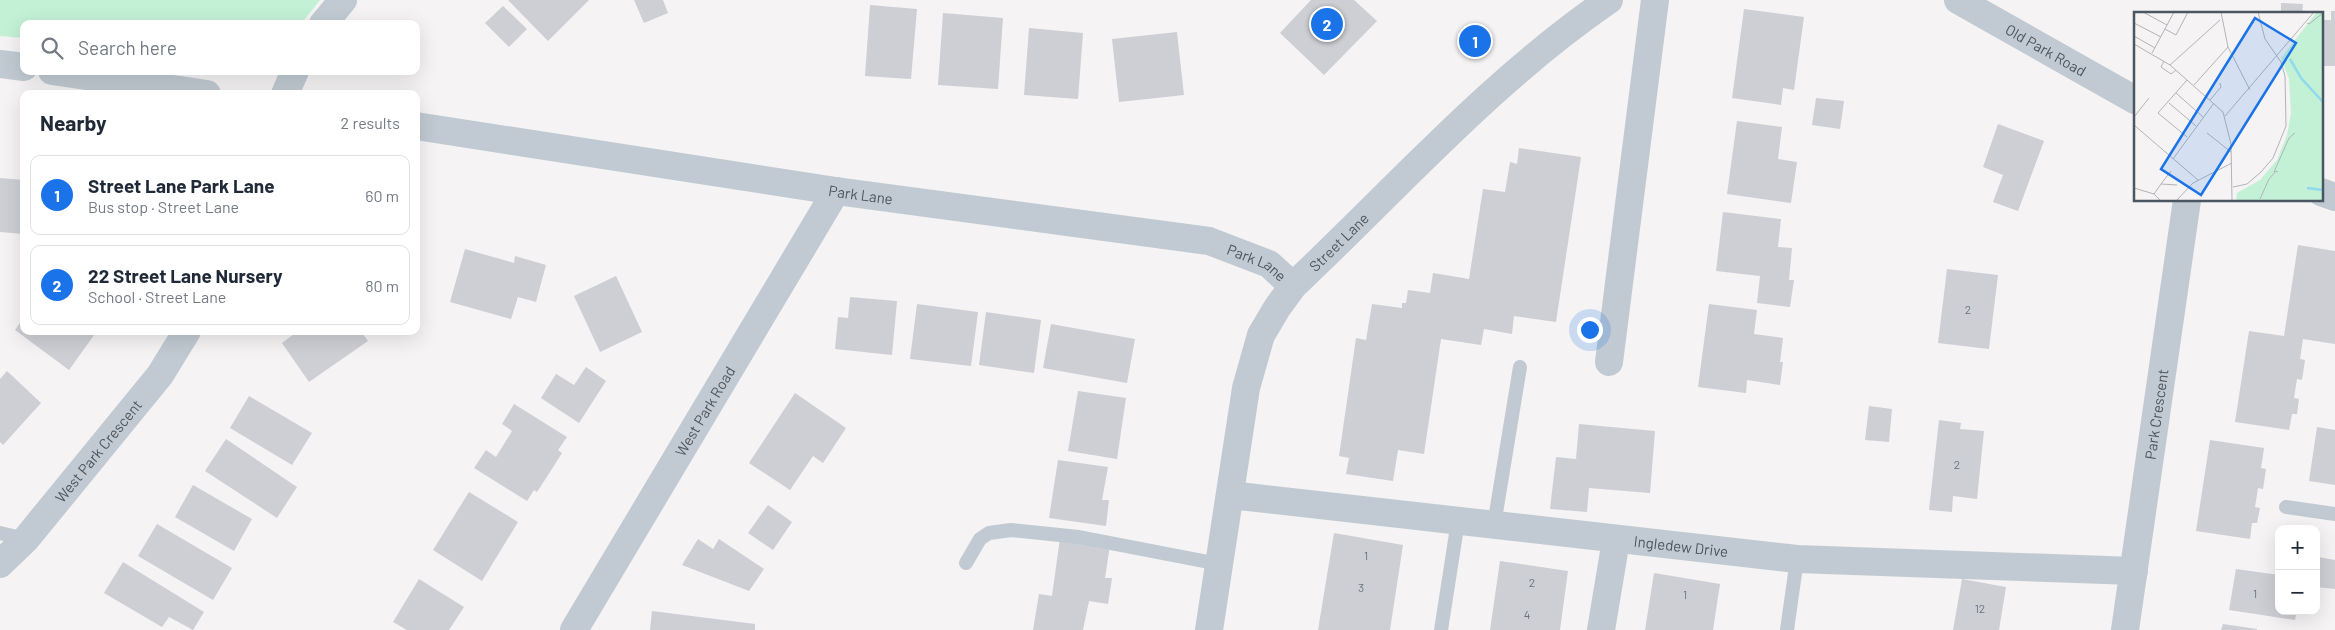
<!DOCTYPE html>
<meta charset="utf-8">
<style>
body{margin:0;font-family:Barlow,sans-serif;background:#f6f6f7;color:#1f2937}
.controls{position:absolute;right:15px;bottom:15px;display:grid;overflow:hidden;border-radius:10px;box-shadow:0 5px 20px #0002}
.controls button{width:45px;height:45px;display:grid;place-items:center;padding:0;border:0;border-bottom:1px solid #e0e1e3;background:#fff;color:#1f2937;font:25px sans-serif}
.you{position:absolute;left:1589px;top:329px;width:18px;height:18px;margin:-12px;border:4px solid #fff;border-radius:50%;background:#1a73e8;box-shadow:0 0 0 8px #1a73e833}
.badge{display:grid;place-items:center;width:32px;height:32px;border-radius:50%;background:#1a73e8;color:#fff;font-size:16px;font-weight:700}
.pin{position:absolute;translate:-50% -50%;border:2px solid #fff;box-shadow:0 1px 5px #0006}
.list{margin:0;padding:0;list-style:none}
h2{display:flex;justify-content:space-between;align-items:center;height:65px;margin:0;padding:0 20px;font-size:21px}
h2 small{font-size:16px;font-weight:400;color:#747a83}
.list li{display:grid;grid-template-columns:32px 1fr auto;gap:15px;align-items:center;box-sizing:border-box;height:80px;margin:0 10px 10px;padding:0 10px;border:1px solid #e0e1e3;border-radius:10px}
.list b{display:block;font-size:19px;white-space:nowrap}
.list p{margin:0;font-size:16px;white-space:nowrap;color:#747a83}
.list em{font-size:16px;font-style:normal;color:#747a83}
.icon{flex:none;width:28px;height:28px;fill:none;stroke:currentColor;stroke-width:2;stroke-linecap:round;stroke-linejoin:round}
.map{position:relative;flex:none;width:2335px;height:630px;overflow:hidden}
.search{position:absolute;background:#fff;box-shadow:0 5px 20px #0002;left:20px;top:20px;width:400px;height:55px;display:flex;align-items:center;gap:12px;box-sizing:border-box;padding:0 18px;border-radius:10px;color:#747a83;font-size:19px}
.panel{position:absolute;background:#fff;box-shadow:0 5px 20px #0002;left:20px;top:90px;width:400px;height:245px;border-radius:10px}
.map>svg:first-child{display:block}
</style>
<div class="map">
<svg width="2335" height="630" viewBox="0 0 2335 630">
<rect width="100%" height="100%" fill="#f5f3f3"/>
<path fill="#c3f1d5" d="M0 0H320L301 24H24V38L0 36Z"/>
<g fill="#cdcfd5">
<path d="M508 0H589L548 41Z"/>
<path d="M634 0H663L668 13 644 23Z"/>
<path d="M1311 0H1354L1377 21 1324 75 1280 33Z"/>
<path d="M2281 3 2303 4 2302 14H2281Z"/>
<path d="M870 5 917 9 911 79 865 76Z"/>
<path d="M503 6 527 29 509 47 485 23Z"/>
<path d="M1744 9 1804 17 1794 90 1783 88 1781 105 1732 98Z"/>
<path d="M2331 11H2335V66H2321V20H2331Z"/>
<path d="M943 13 1003 18 998 89 938 85Z"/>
<path d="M1029 28 1083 33 1078 99 1024 95Z"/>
<path d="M1177 32 1184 95 1119 102 1112 39Z"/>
<path d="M1816 98 1844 101 1840 129 1812 125Z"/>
<path d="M1737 121 1782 127 1778 159 1797 162 1791 203 1727 194Z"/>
<path d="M1998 124 2044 141 2018 211 1993 202 2003 175 1983 167Z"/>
<path d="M1519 148 1581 157 1556 322 1514 316 1512 334 1484 329 1481 345 1441 339 1424 454 1398 450 1393 481 1346 474 1349 458 1339 456 1356 338 1366 340 1372 304 1402 308V303H1406L1408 290 1430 293 1433 273 1469 279 1483 189 1505 192 1510 162 1517 164Z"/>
<path d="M0 178 24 180V234L0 232Z"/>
<path d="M1723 212 1781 219 1778 247 1792 248 1789 280H1794L1790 307 1757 303 1760 276 1716 271Z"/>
<path d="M2298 245 2335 251V344L2303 339 2300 359 2305 360 2302 380 2297 379 2294 398 2299 399 2297 414H2292L2289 430 2235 422 2249 331 2284 336Z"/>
<path d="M465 249 514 263 515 256 546 265 536 302 518 297 511 319 450 302Z"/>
<path d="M1947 269 1998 275 1989 349 1938 343Z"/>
<path d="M616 276 642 332 600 352 574 296Z"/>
<path d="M850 297 897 301 892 355 835 349 838 317 848 318Z"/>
<path d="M917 304 978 312 971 366 910 359Z"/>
<path d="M1709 304 1757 310 1754 334 1783 338 1780 362H1783L1780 385 1747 380 1746 393 1698 387Z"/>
<path d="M986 312 1041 320 1034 373 979 365Z"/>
<path d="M24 317V331H97L69 370 15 330Z"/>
<path d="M1051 324 1135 339 1127 383 1043 368Z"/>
<path d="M298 331H361L368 341 309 382 282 343Z"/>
<path d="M586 367 606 381 579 423 541 398 556 374 574 385Z"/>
<path d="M7 371 41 403 3 445 0 442V379Z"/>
<path d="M1078 391 1126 398 1117 459 1068 451Z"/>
<path d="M795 393 846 428 823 463 813 456 790 490 749 463Z"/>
<path d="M249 396 312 433 292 465 230 428Z"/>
<path d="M514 404 567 437 558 450 562 453 550 472 537 492 534 490 527 501 474 468 486 450 496 457 512 431 502 424Z"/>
<path d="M1869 406 1892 409 1889 442 1865 440Z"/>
<path d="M1939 420 1961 423 1960 429 1984 431 1977 499 1953 496 1952 512 1929 510Z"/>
<path d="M1579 424 1655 431 1650 493 1589 488 1587 512 1550 509 1556 457 1576 459Z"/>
<path d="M2317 427 2335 430V485L2309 481Z"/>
<path d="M226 439 297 487 277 518 205 471Z"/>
<path d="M2210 440 2264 448 2261 468 2266 469 2263 489 2258 488 2255 507 2260 508 2257 523H2252L2250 539 2196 531Z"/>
<path d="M1058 460 1108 467 1102 500H1109L1106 526 1049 518Z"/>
<path d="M193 485 252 519 234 551 175 517Z"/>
<path d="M469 492 518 522 482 581 433 550Z"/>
<path d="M768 505 792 522 773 550 748 533Z"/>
<path d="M157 524 232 568 213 600 138 556Z"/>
<path d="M1334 533 1403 545 1390 630H1318Z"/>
<path d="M1060 538 1110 545 1105 578H1112L1108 604 1089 601 1083 630H1033L1039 594 1052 596Z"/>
<path d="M698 539 713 549 719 539 764 569 749 591 682 565Z"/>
<path d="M2318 557 2335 560V589L2316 587Z"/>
<path d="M1500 561 1568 571 1560 630H1490Z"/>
<path d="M123 562 204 612 193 630 169 617 162 627 104 593Z"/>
<path d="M2236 569 2279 575V611H2297L2295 620 2229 610Z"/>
<path d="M1654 573 1720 584 1713 630H1645Z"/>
<path d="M419 579 464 607 449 630H407L393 622Z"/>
<path d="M1962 579 2006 587 1999 630H1953Z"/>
<path d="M652 611 755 624V630H650Z"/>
<path d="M2223 624 2257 629V630H2221Z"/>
</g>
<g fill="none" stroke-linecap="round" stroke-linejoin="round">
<g stroke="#c1cad2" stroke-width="14">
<path d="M2286 507 2335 514"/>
<path d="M1494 525 1520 367"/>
<path d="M0 533 26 539"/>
<path d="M966 563 980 539 989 533 1011 530 1079 537 1219 564"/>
<path d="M1441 630 1458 521"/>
<path d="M1787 630 1797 559"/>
</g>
<g stroke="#c1cad2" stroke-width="28">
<path d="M323 24 343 0"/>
<path d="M285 94 295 71"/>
<path d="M1609 362 1655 0"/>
<path id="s1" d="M1230 495 1797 559 2134 571"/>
<path id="s2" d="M0 564 26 539 160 375 187 331"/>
<path id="s3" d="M574 630 836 191"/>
<path d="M1601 630 1616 540"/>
<path id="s4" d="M2125 630 2187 200"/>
</g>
<g stroke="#c1cad2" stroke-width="28">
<path id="s5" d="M1958 0 2135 100"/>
<path d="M0 64 24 67"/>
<path d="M52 71 207 94"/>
<path id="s6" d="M416 126 836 191 1209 241 1269 264 1293 286"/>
<path d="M2321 192 2335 197"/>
<path id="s7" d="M1209 630 1246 388 1261 335 1277 308 1293 286C1396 189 1492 80 1609 0"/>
</g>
</g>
<g text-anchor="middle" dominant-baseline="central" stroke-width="4" stroke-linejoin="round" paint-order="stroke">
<g font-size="12" fill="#6b747e">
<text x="1968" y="309">2</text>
<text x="1957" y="464">2</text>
<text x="1366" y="555">1</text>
<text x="1532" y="582">2</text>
<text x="1361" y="587">3</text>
<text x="2255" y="593">1</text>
<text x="1685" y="594">1</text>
<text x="1980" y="608">12</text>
<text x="1527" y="614">4</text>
</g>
<g font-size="15" fill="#4a5661" stroke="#fff">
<text stroke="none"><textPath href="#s5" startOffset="101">Old Park Road</textPath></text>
<text stroke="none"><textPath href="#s6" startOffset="450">Park Lane</textPath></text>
<text stroke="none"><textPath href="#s7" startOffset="422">Street Lane</textPath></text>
<text stroke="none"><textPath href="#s6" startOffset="854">Park Lane</textPath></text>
<text stroke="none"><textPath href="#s3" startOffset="255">West Park Road</textPath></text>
<text stroke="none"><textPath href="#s4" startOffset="218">Park Crescent</textPath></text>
<text stroke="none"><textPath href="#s2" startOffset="150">West Park Crescent</textPath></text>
<text stroke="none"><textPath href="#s1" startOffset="454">Ingledew Drive</textPath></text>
</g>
</g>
<g transform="translate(2134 12)">
<rect width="189" height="189" fill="#f5f3f3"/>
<path d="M183 0H189V189H102L103 181 126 168 143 148 153 123 157 101 155 67 147 46Z" fill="#c3f1d5"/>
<path fill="none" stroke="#90daee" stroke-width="2.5" d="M156 47 167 66 189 90M173 176 189 178"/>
<path fill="none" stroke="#b1b4b9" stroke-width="1" d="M9 0 33 13M87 0 94 35 116 78M0 11 27 25M173 11 175 12 189 1M31 17 42 23 54 0M0 24 21 36M0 32 36 53 89 100 97 132 98 189M18 41 40 0M30 49 27 55 37 62 42 58M36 53 86 8M53 68 24 101 53 125M60 73 94 35M42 81 69 105M76 88 87 75 86 71M35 91 62 114M91 104 180 0M0 105 15 86M0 113 64 168M73 121 97 140M39 147 80 91M140 160 155 126 161 121M27 172 37 159M99 175 113 172 127 160 139 146 152 114 151 64 147 50 131 27 124 0M0 176 20 182 27 189M20 182 27 172 43 173M126 187 135 167 142 159 144 160M42 189 59 171 98 151"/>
<path fill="#1a73e8" fill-opacity="0.15" stroke="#1a73e8" stroke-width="2.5" d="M121 6 162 31 67 183 27 157Z"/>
<rect width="189" height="189" fill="none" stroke="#4a5661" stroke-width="2.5"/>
</g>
</svg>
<div class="controls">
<button>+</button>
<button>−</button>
</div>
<div class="you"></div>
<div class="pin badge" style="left:1475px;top:41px">1</div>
<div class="pin badge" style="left:1327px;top:24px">2</div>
<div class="search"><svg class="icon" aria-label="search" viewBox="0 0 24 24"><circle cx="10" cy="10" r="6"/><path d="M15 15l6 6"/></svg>Search here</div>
<section class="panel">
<h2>Nearby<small>2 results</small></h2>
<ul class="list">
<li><span class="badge">1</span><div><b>Street Lane Park Lane</b><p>Bus stop · Street Lane</p></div><em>60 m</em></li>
<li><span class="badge">2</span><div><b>22 Street Lane Nursery</b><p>School · Street Lane</p></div><em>80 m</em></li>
</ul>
</section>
</div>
